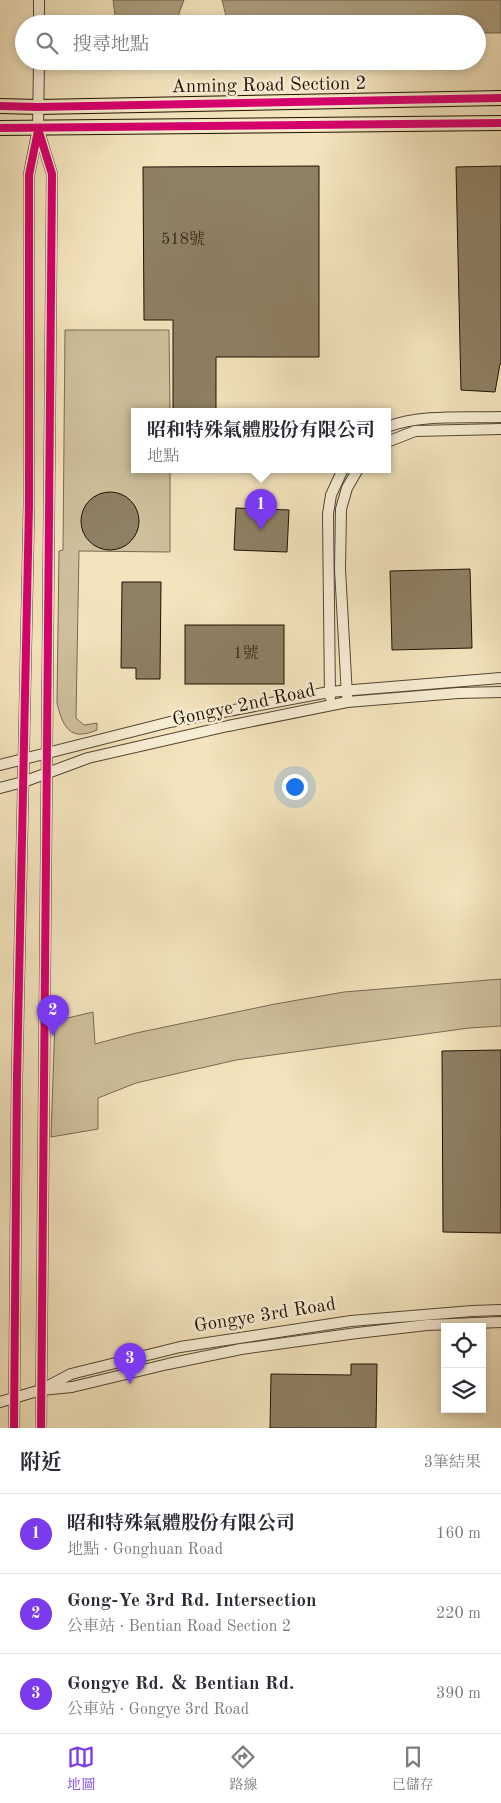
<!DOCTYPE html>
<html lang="zh-TW">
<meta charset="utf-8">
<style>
body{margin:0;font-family:"Old Standard TT","Noto Serif TC",serif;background:#f7f7f7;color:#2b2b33}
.controls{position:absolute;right:15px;bottom:15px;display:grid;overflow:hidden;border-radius:0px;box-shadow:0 2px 8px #0003}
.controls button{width:45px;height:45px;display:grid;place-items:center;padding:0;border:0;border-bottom:1px solid #e1e1e2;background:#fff;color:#2b2b33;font:25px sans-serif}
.you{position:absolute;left:294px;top:786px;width:18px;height:18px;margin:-12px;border:4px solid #fff;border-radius:50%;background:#1a73e8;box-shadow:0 0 0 8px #1a73e833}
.badge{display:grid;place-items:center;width:32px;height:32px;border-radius:50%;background:#7c3aed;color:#fff;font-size:16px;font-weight:700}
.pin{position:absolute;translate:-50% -41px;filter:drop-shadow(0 1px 2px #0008)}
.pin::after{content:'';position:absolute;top:26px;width:18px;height:15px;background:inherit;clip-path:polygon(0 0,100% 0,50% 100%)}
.popup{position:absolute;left:131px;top:408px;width:260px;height:65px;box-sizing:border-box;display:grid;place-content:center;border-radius:0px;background:#fff;filter:drop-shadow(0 1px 4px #0005);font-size:16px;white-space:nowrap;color:#7c7c81}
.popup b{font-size:19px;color:#2b2b33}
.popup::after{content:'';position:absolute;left:50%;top:100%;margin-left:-10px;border:10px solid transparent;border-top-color:#fff}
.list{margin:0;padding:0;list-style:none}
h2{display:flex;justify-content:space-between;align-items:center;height:65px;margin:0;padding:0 20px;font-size:21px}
h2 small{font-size:16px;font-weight:400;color:#7c7c81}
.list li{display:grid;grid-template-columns:32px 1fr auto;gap:15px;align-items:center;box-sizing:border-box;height:80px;padding:0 20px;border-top:1px solid #e1e1e2}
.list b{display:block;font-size:19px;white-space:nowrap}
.list p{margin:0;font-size:16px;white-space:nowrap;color:#7c7c81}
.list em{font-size:16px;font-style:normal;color:#7c7c81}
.icon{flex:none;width:28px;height:28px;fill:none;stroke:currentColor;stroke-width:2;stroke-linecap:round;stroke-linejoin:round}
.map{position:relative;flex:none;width:501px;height:1428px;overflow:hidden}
.search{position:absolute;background:#fff;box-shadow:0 2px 8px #0003;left:15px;right:15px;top:15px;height:55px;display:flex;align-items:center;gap:12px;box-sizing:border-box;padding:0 18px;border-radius:28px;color:#7c7c81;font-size:19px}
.sheet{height:305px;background:#fff}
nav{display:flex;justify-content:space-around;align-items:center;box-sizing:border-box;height:70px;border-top:1px solid #e1e1e2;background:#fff;font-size:14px;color:#7c7c81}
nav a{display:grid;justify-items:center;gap:2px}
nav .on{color:#7c3aed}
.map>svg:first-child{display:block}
</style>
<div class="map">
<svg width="501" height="1428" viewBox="0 0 501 1428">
<rect width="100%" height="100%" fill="#f3e4bd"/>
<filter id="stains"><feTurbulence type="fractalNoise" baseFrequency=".004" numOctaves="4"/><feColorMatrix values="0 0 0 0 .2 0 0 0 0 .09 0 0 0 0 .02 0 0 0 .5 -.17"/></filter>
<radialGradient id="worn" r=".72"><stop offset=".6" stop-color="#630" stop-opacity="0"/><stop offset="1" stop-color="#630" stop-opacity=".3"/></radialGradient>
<g fill="#cfc09d" stroke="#786a50">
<path d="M65 330H169L170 411H135V469H170V552L79 551 76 718 84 725 97 723V730C92 732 87 734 82 734 65 736 60 715 57 703L59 551 63 550Z"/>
<path d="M501 979V1026L469 1028 236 1060 136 1083 98 1098V1129L51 1137 55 1021 93 1012 95 1044 136 1033 275 1004 344 992Z"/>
</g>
<g fill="#ab9d7e" stroke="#73664d">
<path d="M113 0H184L175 24H116Z"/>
<path d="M222 0H501V33H477V24H228Z"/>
</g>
<g fill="#8e8064" stroke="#201303">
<path d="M319 166V357H216V411H173V320H144L143 167Z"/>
<path d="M501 166V364H500L495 392 461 390 456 167Z"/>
<circle cx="110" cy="521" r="29"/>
<path d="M236 508 289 510 287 552 234 550Z"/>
<path d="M470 569 472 648 392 650 390 571Z"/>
<path d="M122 582H161L160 679H136V668H121Z"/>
<rect x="185" y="625" width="99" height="59"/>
<path d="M501 1050V1233L443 1232 442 1051Z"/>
<path d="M351 1364H377L376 1428H270L271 1374 351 1375Z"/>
</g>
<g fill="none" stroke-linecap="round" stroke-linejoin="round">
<defs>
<g id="minor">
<path d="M39 24V0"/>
<path d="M39 132 52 174 41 1428"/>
<path d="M387 427C421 414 465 418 501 417"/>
<path d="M387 442 415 431 501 429"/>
<path d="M347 696 340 569 341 509 347 488 358 469"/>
<path d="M330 697 328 514 331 495 343 469"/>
<path d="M0 765 170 722 329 692 501 678"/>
<path d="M0 788 23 782 88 758 228 726 347 702 458 693 501 692"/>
<path d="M46 1387 71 1374 180 1347 351 1321 472 1311 501 1310"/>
<path d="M0 1402 41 1390 72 1387 168 1364 241 1349 357 1333 427 1325 501 1322"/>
<path d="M14 1428 17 1077 29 505V175L38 129 39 61"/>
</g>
<g id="major">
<path d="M0 106 38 107 501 98"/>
<path d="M0 128 501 123"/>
</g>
</defs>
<use href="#minor" stroke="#554732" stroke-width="12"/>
<use href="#major" stroke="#201303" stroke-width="16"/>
<use href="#minor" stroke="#f7edd4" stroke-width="10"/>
<use href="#major" stroke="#f3e4bd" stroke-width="14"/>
<defs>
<g id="cycleway">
<path d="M0 106 38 107 501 98"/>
<path d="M0 128 501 123"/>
<path d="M38 129 52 174 41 1428"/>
<path d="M14 1428 17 1077 29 505V175L38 131"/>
</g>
</defs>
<use href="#cycleway" stroke="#f7edd4" stroke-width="11"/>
<use href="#cycleway" stroke="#d6006c" stroke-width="8"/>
</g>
<g text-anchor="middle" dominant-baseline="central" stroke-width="5" stroke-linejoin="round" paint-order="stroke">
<g font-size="16" fill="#3c2e1b">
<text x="183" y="240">518號</text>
<text x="246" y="654">1號</text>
</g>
<g font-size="19" fill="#201303" stroke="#f7edd4">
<text transform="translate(269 86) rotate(-1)">Anming Road Section 2</text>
<text transform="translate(244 706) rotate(-12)">Gongye 2nd Road</text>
<text transform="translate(265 1316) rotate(-9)">Gongye 3rd Road</text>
</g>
</g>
<rect width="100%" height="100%" filter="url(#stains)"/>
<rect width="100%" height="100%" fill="url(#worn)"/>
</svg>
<div class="controls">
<button><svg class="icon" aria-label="locate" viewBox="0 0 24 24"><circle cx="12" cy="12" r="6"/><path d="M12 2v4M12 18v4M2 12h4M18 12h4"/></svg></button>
<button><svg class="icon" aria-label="layers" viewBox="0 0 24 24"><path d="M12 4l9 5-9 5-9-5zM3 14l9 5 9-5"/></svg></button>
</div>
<div class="you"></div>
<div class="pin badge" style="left:261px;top:530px">1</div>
<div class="popup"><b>昭和特殊氣體股份有限公司</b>地點</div>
<div class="pin badge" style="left:53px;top:1036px">2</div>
<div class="pin badge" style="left:130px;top:1384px">3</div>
<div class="search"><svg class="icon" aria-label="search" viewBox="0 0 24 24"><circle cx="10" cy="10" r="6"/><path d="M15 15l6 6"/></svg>搜尋地點</div>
</div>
<section class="sheet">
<h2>附近<small>3筆結果</small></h2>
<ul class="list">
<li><span class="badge">1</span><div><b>昭和特殊氣體股份有限公司</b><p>地點 · Gonghuan Road</p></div><em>160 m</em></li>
<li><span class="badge">2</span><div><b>Gong-Ye 3rd Rd. Intersection</b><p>公車站 · Bentian Road Section 2</p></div><em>220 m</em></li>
<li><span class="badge">3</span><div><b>Gongye Rd. ＆ Bentian Rd.</b><p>公車站 · Gongye 3rd Road</p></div><em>390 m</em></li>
</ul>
</section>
<nav>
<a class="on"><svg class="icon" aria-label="map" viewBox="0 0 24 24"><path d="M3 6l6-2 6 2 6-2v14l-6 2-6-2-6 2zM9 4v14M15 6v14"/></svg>地圖</a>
<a><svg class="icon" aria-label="directions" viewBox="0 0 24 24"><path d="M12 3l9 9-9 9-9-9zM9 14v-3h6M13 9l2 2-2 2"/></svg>路線</a>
<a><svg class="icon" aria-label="saved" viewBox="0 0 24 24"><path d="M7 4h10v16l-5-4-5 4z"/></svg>已儲存</a>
</nav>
